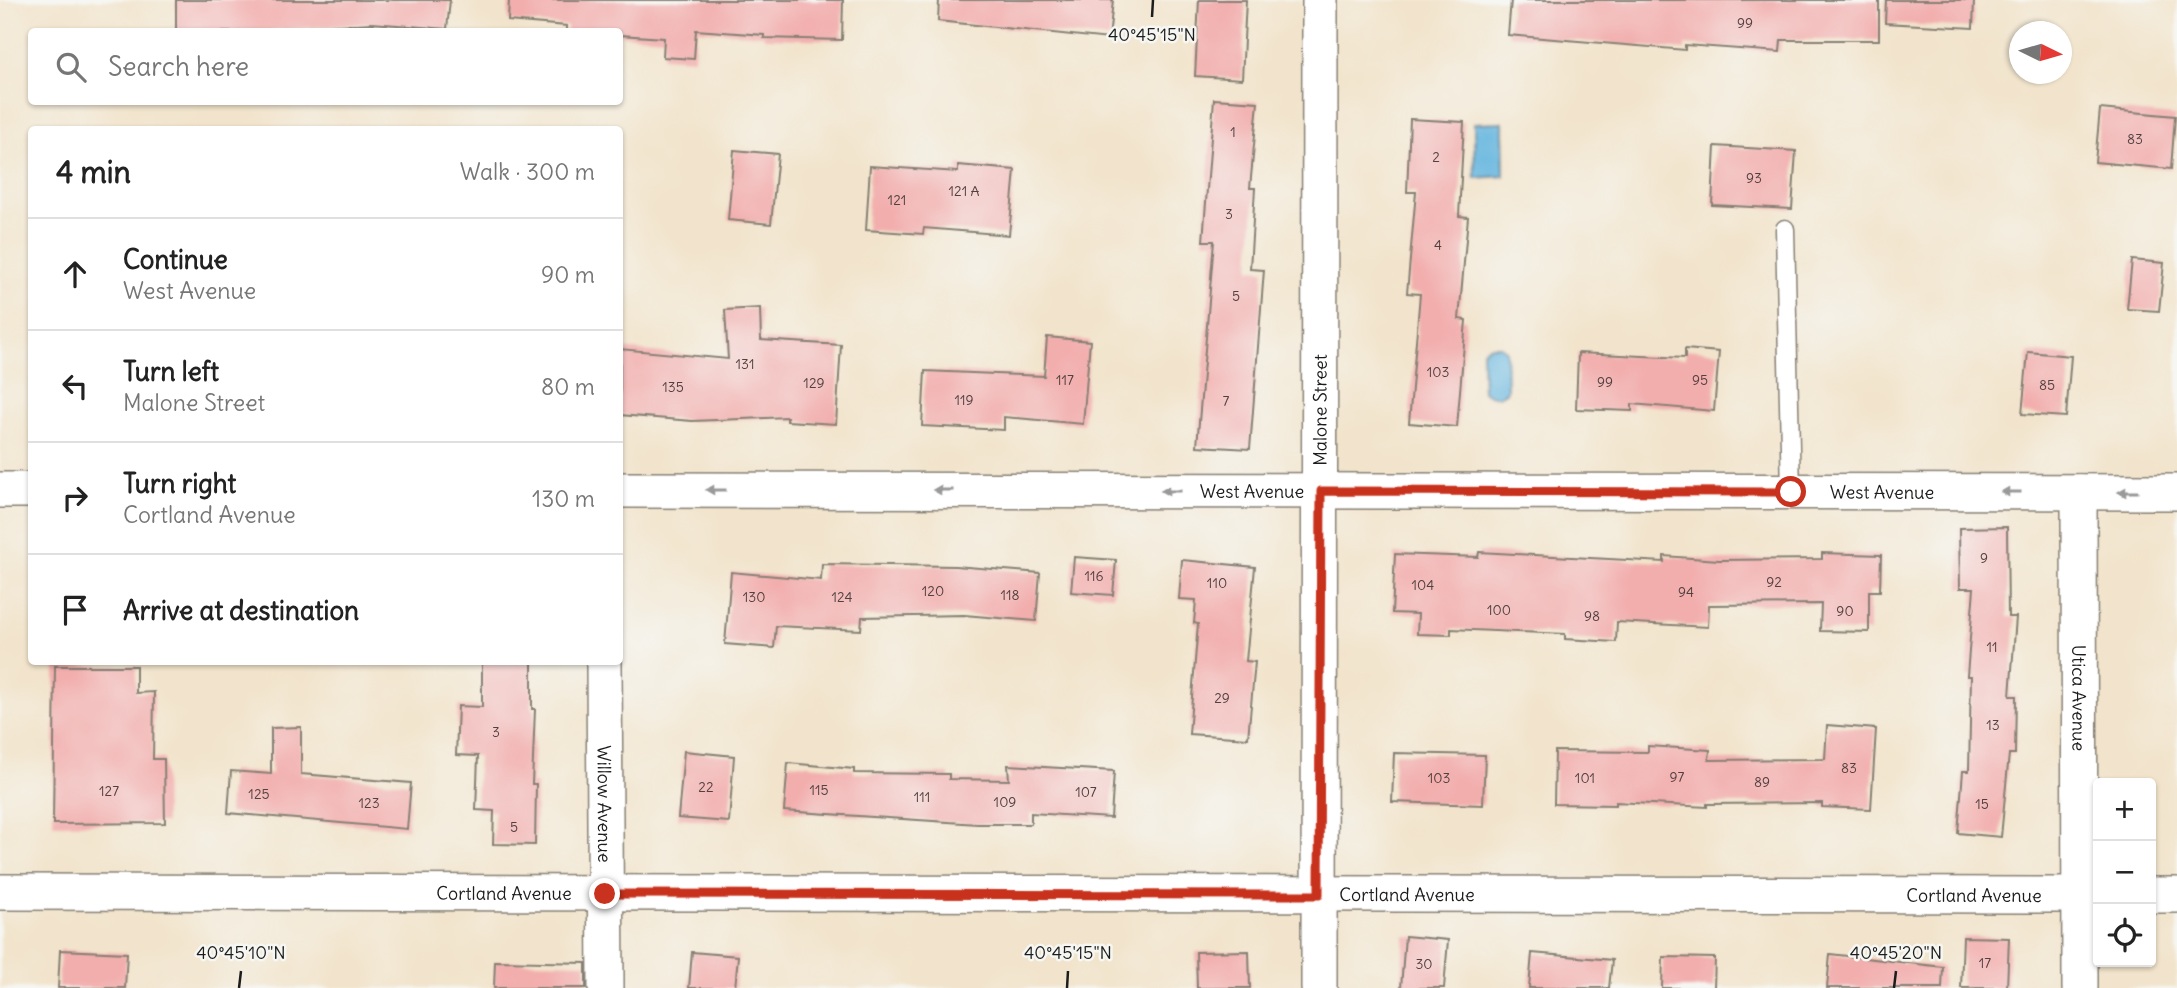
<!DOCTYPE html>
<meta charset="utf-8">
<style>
body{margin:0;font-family:Delius,sans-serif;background:#f6f6f6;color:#222}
.controls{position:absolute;right:21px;bottom:21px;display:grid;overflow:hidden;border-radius:7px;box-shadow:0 2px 5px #0004}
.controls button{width:63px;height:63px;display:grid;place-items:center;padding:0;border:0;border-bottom:2px solid #e0e0e0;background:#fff;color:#222;font:35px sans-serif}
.compass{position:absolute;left:2009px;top:21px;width:63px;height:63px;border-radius:50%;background:#fff;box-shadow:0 2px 5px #0004;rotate:95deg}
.stop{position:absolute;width:21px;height:21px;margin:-16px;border:5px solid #c8321e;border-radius:50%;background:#fff}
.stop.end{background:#c8321e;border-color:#fff;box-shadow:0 2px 7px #0008}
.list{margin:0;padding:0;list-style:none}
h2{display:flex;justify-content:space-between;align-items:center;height:91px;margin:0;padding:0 28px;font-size:30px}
h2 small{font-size:23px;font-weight:400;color:#767676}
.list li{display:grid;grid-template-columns:46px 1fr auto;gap:21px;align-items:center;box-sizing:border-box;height:112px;padding:0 28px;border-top:2px solid #e0e0e0}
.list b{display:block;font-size:26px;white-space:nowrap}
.list p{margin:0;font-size:23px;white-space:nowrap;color:#767676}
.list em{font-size:23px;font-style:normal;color:#767676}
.icon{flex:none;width:38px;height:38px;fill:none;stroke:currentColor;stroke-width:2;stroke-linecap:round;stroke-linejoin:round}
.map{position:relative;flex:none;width:2177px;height:988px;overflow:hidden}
.search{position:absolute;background:#fff;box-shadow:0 2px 5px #0004;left:28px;top:28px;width:595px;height:77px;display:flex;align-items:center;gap:18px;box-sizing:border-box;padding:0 24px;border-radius:7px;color:#767676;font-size:26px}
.panel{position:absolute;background:#fff;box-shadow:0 2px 5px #0004;left:28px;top:126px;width:595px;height:539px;border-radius:7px}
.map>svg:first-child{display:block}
</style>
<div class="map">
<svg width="2177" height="988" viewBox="0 0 2177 988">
<rect width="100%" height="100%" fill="#f6f6f2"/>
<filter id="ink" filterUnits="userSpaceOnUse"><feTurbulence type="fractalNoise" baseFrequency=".0143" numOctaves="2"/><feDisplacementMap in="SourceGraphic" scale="14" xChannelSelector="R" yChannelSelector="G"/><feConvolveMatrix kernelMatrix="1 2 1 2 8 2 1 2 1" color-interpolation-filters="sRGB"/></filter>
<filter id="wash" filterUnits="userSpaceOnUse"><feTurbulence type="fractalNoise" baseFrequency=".00686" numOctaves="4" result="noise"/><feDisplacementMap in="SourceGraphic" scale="28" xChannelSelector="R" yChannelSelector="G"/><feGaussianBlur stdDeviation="1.57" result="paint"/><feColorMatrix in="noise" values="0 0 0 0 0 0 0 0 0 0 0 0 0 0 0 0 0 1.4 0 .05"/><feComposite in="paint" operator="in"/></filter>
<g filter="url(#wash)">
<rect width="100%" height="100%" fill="#f2e4cc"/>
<g fill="#64b5df" stroke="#40687e" stroke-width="2">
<path d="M1503 122 1504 176 1475 178 1474 123Z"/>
<path d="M1489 346H1500L1506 350 1507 391C1498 398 1492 398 1483 391L1482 351Z"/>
</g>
<g id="blocks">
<g fill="#f2aead">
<path d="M176 0H450L447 29 372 23 236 32H176Z"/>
<path d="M509 0H843L842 40 764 38V35L696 30 694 59 663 57 664 38 620 35V32H567V26L508 21Z"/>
<path d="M939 0H1113L1109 39 938 21Z"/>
<path d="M1199 0H1246L1242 79 1195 76Z"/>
<path d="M1511 0H1879V40H1781L1780 52 1685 45V50L1508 35Z"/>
<path d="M1886 0H1974L1973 28 1885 23Z"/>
<path d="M1214 99 1258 102 1250 188H1255L1250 269 1264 270 1250 449 1197 446 1214 241H1203Z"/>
<path d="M2100 109 2175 116 2171 169 2095 162Z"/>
<path d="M1410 119 1464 122 1459 216 1468 217 1459 319 1466 320 1457 427 1409 423 1420 294 1407 293 1416 192H1407Z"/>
<path d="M1715 146 1796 151 1792 209 1712 205Z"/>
<path d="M734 150 778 154 771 224 728 220Z"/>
<path d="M958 165 1015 170 1009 235 924 228 923 234 866 230 870 166 958 172Z"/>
<path d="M2132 260 2164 263 2159 311 2127 309Z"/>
<path d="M760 308 761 340 841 345 836 424 787 421V417L692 421 620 415V349L728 359 725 310Z"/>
<path d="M1047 337 1090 341 1083 424 1004 417V430L922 426 925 371 1044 376Z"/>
<path d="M1685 349 1719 352 1714 411 1632 404V411L1576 409 1578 353 1685 358Z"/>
<path d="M2028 352 2071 356 2066 417 2022 414Z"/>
<path d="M2007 527 2008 617H2016L2010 696H2016L2015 754H2009L2001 837 1958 833 1963 771H1969L1971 676H1967L1974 588H1960L1959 528Z"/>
<path d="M1479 552 1664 562V556L1719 560 1822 559V553L1881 555 1880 591H1869V632L1820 631 1821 604 1709 605 1708 627 1617 622 1616 642 1565 639V634L1451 629V635L1417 634 1418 614 1392 613 1395 554 1478 557Z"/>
<path d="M1074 557 1116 560 1113 595 1071 592Z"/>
<path d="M1182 560 1255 567 1246 661 1255 662 1248 738 1189 734 1198 624 1194 623 1196 600 1179 599Z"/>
<path d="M822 564 955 566 1040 573 1036 621 964 615 862 617 861 630 776 626 774 648 725 644 731 572 821 580Z"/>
<path d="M482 662H532V709H535L532 784H536L535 845 493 844 494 811 476 810 478 756 456 755 458 706 482 707Z"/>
<path d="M55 666H136V693L154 692 153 759H164L165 823 53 824Z"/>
<path d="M1827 725 1876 729 1871 809 1822 807V803L1707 804V807L1616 802V805L1554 804 1555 751 1648 752V746L1710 750 1709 760 1825 759Z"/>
<path d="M301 727V774L411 783 407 829 228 813 231 771 271 774V728Z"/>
<path d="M684 751 734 756 729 822 678 818Z"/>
<path d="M1394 753 1485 755 1483 805 1392 802Z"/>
<path d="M788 763 854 769V773L949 774V779L1009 780 1008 765 1114 771 1111 818 1031 813V824H978L784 811Z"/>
<path d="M1405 936 1448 940 1444 988H1401Z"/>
<path d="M1963 937 2009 938 2007 988H1961Z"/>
<path d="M60 950 127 953 125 988H58Z"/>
<path d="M1249 951 1250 988H1197L1196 952Z"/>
<path d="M692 952 738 956 735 988H689Z"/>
<path d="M1532 953 1612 960 1609 988H1529Z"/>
<path d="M1830 954 1943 967 1942 988H1827Z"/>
<path d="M1663 957 1715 958 1714 988H1662Z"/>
<path d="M495 961 586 963V988H494Z"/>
</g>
</g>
</g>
<g filter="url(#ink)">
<use href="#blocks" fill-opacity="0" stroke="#878074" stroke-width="2"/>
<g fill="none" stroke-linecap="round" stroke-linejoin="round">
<defs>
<path id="lane" d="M1785 229 1791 492"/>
<g id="street">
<path d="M0 490H32"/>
<path id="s1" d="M620 490 2177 492"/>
<path id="s2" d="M2079 492 2080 988"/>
<path id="s3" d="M604 662 606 988"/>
<path id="s4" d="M0 892 2098 895"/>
<path d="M2151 895H2177"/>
<path id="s5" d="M1319 988 1320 0"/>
</g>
</defs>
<use href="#lane" stroke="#878074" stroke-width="21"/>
<use href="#street" stroke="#878074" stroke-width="38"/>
<use href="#lane" stroke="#fff" stroke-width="18"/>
<use href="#street" stroke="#fff" stroke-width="35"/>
</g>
<defs><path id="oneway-solid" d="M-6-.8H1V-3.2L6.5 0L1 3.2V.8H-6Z" transform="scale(1.75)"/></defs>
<g fill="#999">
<use href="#oneway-solid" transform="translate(716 490) rotate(-180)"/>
<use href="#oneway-solid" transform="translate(943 490) rotate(-180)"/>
<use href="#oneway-solid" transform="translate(1171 491) rotate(-180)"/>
<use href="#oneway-solid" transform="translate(2011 492) rotate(-180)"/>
<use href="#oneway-solid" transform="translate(2128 492) rotate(-180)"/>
</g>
</g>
<g fill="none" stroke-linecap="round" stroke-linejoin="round" filter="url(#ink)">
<path stroke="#c8321e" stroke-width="9" d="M605 894 1319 895 1321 491 1791 492"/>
</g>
<path fill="none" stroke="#1c1c1c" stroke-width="2.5" d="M1152 17 1153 0M239 988 241 971M1067 988 1068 971M1894 988 1896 971"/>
<g text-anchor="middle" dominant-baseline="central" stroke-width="5" stroke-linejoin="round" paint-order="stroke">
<g font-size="14" fill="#524040">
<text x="1745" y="23">99</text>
<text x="1233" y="132">1</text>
<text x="2135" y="139">83</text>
<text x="1436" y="157">2</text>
<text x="1754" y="178">93</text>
<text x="964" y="191">121 A</text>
<text x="897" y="200">121</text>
<text x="1229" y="214">3</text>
<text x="1438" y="245">4</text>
<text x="1236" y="296">5</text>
<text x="745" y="364">131</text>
<text x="1438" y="372">103</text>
<text x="1065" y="380">117</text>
<text x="1700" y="380">95</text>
<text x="1605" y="382">99</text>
<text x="814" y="383">129</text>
<text x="2047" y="385">85</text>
<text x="673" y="387">135</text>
<text x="964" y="400">119</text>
<text x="1226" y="401">7</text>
<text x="1984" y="558">9</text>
<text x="1094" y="576">116</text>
<text x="1774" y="582">92</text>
<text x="1217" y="583">110</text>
<text x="1423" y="585">104</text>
<text x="933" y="591">120</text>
<text x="1686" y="592">94</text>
<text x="1010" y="595">118</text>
<text x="754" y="597">130</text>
<text x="842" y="597">124</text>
<text x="1499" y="610">100</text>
<text x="1845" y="611">90</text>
<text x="1592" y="616">98</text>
<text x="1992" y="647">11</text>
<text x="1222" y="698">29</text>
<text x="1993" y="725">13</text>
<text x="496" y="732">3</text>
<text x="1849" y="768">83</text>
<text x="1677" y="777">97</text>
<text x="1439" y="778">103</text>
<text x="1585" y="778">101</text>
<text x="1762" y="782">89</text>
<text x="706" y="787">22</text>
<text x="819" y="790">115</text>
<text x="109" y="791">127</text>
<text x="1086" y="792">107</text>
<text x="259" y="794">125</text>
<text x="922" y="797">111</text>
<text x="1005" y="802">109</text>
<text x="369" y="803">123</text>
<text x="1982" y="804">15</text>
<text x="514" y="827">5</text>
<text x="1985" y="963">17</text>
<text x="1424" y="964">30</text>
</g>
<g font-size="18" fill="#1c1c1c" stroke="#f6f6f2">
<text stroke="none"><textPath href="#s5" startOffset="578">Malone Street</textPath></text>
<text stroke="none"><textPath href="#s1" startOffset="632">West Avenue</textPath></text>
<text stroke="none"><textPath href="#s1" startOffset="1262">West Avenue</textPath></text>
<text stroke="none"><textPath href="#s2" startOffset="206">Utica Avenue</textPath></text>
<text stroke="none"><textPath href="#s3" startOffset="142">Willow Avenue</textPath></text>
<text stroke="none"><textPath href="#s4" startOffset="504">Cortland Avenue</textPath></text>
<text stroke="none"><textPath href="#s4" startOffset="1407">Cortland Avenue</textPath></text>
<text stroke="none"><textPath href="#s4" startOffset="1974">Cortland Avenue</textPath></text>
</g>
</g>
<g font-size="18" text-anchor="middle" fill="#1c1c1c" stroke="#f6f6f2" stroke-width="5" stroke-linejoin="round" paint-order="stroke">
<text x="1152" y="41">40°45'15"N</text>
<text x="241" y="959">40°45'10"N</text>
<text x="1068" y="959">40°45'15"N</text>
<text x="1896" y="959">40°45'20"N</text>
</g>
</svg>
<div class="controls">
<button>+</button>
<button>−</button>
<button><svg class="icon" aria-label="locate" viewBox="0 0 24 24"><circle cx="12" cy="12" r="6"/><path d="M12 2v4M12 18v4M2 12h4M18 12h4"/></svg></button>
</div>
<svg class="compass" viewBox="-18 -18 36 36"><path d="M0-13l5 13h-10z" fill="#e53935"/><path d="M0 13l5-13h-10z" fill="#767676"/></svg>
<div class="stop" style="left:1791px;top:492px"></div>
<div class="stop end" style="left:605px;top:894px"></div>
<div class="search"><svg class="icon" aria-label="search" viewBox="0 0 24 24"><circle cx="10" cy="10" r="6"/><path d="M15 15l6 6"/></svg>Search here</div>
<section class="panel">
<h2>4 min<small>Walk · 300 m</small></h2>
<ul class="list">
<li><svg class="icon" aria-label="ahead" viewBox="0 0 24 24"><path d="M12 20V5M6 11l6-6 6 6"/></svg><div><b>Continue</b><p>West Avenue</p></div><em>90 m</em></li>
<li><svg class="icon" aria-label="left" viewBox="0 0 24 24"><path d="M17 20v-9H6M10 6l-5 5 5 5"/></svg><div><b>Turn left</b><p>Malone Street</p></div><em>80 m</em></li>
<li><svg class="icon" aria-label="right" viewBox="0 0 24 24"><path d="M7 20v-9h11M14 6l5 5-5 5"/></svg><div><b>Turn right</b><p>Cortland Avenue</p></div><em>130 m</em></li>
<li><svg class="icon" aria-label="arrive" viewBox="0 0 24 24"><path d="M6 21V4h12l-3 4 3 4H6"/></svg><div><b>Arrive at destination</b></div></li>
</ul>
</section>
</div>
